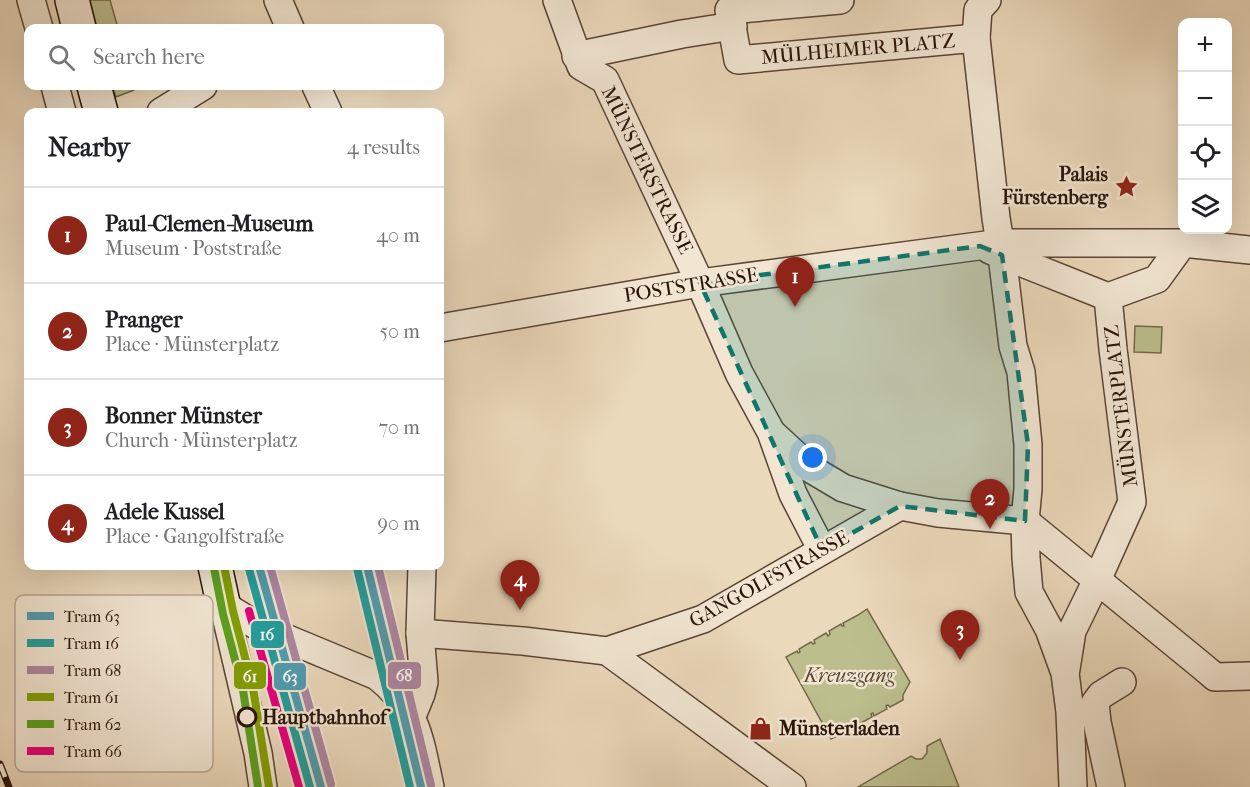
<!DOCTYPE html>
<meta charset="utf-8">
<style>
body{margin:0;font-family:"IM FELL French Canon",serif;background:#f6f6f6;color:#202124}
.controls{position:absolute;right:18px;top:18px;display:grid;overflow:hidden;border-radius:12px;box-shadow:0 6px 24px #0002}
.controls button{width:54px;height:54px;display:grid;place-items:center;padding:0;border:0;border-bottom:2px solid #e0e0e0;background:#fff;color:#202124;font:30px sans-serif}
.you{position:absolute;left:813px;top:458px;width:21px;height:21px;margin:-15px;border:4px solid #fff;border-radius:50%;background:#1a73e8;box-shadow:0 0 0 9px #1a73e833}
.badge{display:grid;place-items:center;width:39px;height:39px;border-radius:50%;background:#8f2418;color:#fff;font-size:20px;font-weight:700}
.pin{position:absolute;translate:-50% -50px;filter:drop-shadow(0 2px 3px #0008)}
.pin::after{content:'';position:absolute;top:32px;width:21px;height:18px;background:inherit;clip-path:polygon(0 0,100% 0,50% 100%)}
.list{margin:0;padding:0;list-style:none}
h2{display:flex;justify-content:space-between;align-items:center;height:78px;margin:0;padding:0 24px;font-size:26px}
h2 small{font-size:20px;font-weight:400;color:#757577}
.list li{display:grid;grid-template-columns:39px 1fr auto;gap:18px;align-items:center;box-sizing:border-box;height:96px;padding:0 24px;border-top:2px solid #e0e0e0}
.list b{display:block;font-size:22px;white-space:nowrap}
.list p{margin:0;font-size:20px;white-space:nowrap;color:#757577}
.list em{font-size:20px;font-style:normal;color:#757577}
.icon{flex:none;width:33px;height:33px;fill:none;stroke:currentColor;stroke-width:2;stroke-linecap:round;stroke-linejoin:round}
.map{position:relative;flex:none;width:1250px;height:787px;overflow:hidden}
.search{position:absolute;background:#fff;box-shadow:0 6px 24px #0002;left:24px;top:24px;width:420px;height:66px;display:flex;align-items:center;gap:15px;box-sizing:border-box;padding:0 21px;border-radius:12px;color:#757577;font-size:22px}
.panel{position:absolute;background:#fff;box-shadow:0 6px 24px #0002;left:24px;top:108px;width:420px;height:462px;border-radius:12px}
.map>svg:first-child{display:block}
</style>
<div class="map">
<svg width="1250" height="787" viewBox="0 0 1250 787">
<rect width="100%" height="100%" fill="#ebd9bc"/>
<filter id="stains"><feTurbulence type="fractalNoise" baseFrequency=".00333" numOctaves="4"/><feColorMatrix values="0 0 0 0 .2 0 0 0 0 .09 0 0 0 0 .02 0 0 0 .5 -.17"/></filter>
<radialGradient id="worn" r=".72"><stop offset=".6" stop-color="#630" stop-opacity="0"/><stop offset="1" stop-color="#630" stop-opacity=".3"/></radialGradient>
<g fill="#bcbe8d" stroke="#72694a" stroke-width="1.5">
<path d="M90 0H110L118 28H97Z"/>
<path d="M112 86H133L134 90 116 97Z"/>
<path d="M1135 326 1162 327 1161 353 1134 352Z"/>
<path d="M867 609 910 682 903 695V700L890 707 888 705 886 706 887 709 874 716 873 713 871 714 872 717 859 724 857 722 856 723 857 725 848 730 846 728 845 729V732L831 739 786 657 797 651 798 653 800 652 799 649 811 642 813 644 815 643 814 640 826 633 828 636 830 634 829 631 841 624 842 626H844L843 623 858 615Z"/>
<path d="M940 739 959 787H858L911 756 916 759H922L927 753V746Z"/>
</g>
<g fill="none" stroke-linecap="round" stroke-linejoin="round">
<defs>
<g id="street">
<path d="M31 0 39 28"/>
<path d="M278 0 290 28"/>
<path d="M557 0 581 66 605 80 700 283 739 373 771 432 793 494 822 550"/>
<path d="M840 0 729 10 738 60 976 38"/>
<path d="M987 0 978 10 976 38 996 218 1002 255 1013 346 1021 372 1028 445V489L1025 521 1026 558 1029 592 1049 629 1065 673 1070 712 1073 787"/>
<path d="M576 56 682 34 733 26"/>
<path d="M55 86 62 112"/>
<path d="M316 86 328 112"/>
<path d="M161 112 203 86"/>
<path d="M990 250 1108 297"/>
<path d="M440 328 700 283 1001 243H1183"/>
<path d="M774 435 811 469 843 488 900 506 938 513 1025 521 1202 666 1215 677 1250 676"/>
<path d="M223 603 233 611 259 627 377 676C417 707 420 741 430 787"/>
<path d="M223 603 258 753 263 787"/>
<path d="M420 633 523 641 607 651 703 619 900 506"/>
<path d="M607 651 792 787"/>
<path d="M1066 669 1072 631 1097 580 1132 502 1113 349 1108 297 1157 279 1183 243 1250 250"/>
<path d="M412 716 421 694 424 682 420 633 422 566"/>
<path d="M1111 787 1097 722 1095 703 1101 695 1122 682"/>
</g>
<g id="secondary">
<path d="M72 0 79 28"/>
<path d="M94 86 101 112"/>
<path d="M215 566 223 603"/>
</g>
</defs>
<use href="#street" stroke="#5a4535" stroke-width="30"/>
<use href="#secondary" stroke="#291408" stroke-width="36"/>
<use href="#street" stroke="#f2e6d3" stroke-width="27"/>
<use href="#secondary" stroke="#f2e6d3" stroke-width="33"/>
<defs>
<path id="rail" d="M0 764 9 787"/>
</defs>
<use href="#rail" stroke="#291408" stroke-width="7"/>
<use href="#rail" stroke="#f2e6d3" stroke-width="4.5" stroke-dasharray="14" stroke-linecap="butt"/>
<defs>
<g id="tram-1">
<path d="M259 566 321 787"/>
<path d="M367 566 421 787"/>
</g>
<g id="tram-2">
<path d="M357 568 410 787"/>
<path d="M249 569 310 787"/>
</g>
<g id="tram-3">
<path d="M270 566 331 784"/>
<path d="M378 566 431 785"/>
</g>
<path id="tram-4" d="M224 566 233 611 253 688 269 787"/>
<path id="tram-5" d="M214 568 223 614 243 690 258 787"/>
<path id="tram-6" d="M249 611 299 787"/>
</defs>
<use href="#tram-1" stroke="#f2e6d3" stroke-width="12"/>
<use href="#tram-2" stroke="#f2e6d3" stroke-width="12"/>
<use href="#tram-3" stroke="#f2e6d3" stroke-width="12"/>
<use href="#tram-4" stroke="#f2e6d3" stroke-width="12"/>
<use href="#tram-5" stroke="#f2e6d3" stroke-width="12"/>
<use href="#tram-6" stroke="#f2e6d3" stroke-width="12"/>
<use href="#tram-1" stroke="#509caf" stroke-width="8"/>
<use href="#tram-2" stroke="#239d9c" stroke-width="8"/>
<use href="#tram-3" stroke="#ad87a4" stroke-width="8"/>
<use href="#tram-4" stroke="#829e02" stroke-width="8"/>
<use href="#tram-5" stroke="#5ba01e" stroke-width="8"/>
<use href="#tram-6" stroke="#e5007d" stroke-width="8"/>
</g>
<path fill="#0f766e" fill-opacity="0.2" stroke="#0f766e" stroke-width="4.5" stroke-dasharray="12 8" stroke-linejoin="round" d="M980 246 1002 255 1028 445 1025 521 900 506 822 550 700 283Z"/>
<defs>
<symbol id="sight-bare" viewBox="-9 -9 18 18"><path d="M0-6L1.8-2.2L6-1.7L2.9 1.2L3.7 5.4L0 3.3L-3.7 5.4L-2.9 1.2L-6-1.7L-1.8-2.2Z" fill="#8f2418" stroke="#f2e6d3" stroke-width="2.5" paint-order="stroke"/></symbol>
<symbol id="shop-bare" viewBox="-9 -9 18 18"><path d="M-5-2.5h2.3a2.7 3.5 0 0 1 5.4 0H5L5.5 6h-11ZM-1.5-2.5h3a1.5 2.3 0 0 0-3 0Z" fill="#8f2418" stroke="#f2e6d3" stroke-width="2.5" paint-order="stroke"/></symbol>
</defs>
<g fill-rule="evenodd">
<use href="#sight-bare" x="1110" y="170" width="33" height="33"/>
<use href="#shop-bare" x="744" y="712" width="33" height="33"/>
</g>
<circle fill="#f2e6d3" stroke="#291408" stroke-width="3" cx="247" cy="717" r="9"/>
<g text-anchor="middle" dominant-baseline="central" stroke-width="5" stroke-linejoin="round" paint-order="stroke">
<g font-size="20" fill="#291408" stroke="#f2e6d3">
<text transform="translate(858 49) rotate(-5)">MÜLHEIMER PLATZ</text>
<text transform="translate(647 170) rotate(64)">MÜNSTERSTRASSE</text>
<text transform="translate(691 285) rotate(-9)">POSTSTRASSE</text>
<text transform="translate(1121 406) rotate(-97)">MÜNSTERPLATZ</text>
<text transform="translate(769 579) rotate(-29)">GANGOLFSTRASSE</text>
</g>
<g font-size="20" font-weight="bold" fill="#291408" stroke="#f2e6d3" text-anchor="end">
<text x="1108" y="174">Palais<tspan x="1108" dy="23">Fürstenberg</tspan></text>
<text x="779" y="728" text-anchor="start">Münsterladen</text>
</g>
<g font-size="20" font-style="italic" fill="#554730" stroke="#f2e6d3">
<text x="849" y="675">Kreuzgang</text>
</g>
<g font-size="20" font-weight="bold" fill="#291408" stroke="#f2e6d3" text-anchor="start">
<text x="262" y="717">Hauptbahnhof</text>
</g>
</g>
<rect x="15" y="595" width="198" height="177" rx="9" fill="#f2e6d3" stroke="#b6a796" stroke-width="1.5"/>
<rect x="27" y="612" width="27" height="8" fill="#509caf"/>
<rect x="27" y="639" width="27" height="8" fill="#239d9c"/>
<rect x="27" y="666" width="27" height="8" fill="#ad87a4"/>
<rect x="27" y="693" width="27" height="8" fill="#829e02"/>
<rect x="27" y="720" width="27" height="8" fill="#5ba01e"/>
<rect x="27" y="747" width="27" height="8" fill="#e5007d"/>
<g font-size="16" fill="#291408">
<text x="64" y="622">Tram 63</text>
<text x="64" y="649">Tram 16</text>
<text x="64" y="676">Tram 68</text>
<text x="64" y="703">Tram 61</text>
<text x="64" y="730">Tram 62</text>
<text x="64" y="757">Tram 66</text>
</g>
<g stroke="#f2e6d3" stroke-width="2">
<rect x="250" y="620" width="35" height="29" rx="6" fill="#239d9c"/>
<rect x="387" y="661" width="35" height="29" rx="6" fill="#ad87a4"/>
<rect x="233" y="661" width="34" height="29" rx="6" fill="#829e02"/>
<rect x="273" y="662" width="34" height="29" rx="6" fill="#509caf"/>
</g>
<g font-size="16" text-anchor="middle" font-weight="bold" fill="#fff">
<text x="267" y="640">16</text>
<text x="404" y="681">68</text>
<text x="250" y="682">61</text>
<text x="290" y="682">63</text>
</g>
<rect width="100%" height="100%" filter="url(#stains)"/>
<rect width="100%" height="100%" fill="url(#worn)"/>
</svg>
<div class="controls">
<button>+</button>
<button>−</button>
<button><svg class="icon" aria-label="locate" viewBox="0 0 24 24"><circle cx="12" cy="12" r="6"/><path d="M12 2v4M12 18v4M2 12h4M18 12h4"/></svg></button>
<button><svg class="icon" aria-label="layers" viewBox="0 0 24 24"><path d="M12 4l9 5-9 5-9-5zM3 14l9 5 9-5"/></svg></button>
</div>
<div class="you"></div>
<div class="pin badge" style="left:795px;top:307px">1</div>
<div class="pin badge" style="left:990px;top:529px">2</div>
<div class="pin badge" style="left:960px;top:660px">3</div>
<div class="pin badge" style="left:520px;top:610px">4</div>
<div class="search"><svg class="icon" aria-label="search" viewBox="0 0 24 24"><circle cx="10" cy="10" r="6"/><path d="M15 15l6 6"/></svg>Search here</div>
<section class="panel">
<h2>Nearby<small>4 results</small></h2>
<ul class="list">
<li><span class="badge">1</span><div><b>Paul-Clemen-Museum</b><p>Museum · Poststraße</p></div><em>40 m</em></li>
<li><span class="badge">2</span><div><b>Pranger</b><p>Place · Münsterplatz</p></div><em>50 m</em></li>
<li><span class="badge">3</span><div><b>Bonner Münster</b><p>Church · Münsterplatz</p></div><em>70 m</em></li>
<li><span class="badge">4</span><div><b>Adele Kussel</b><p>Place · Gangolfstraße</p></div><em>90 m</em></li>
</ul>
</section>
</div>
